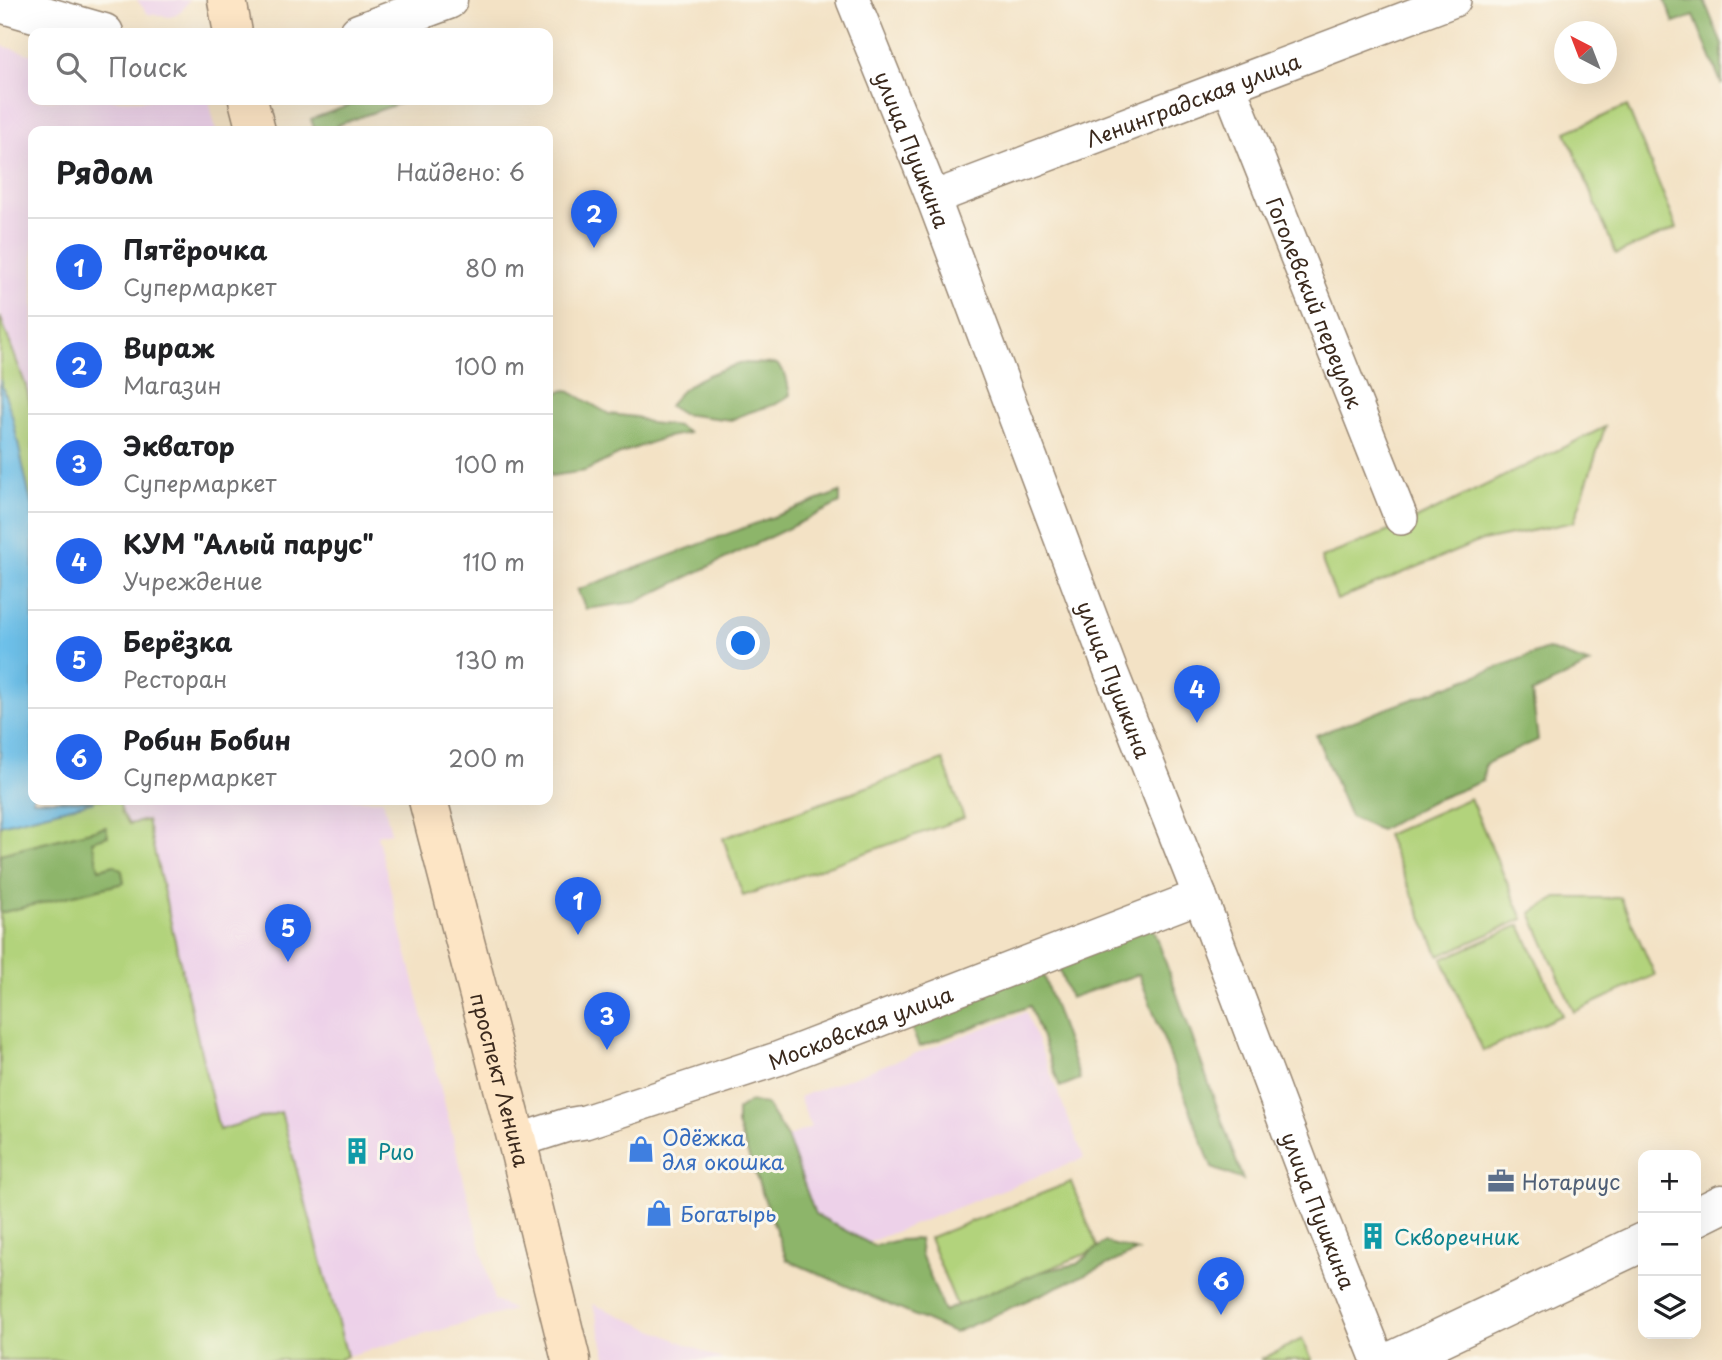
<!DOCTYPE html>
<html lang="ru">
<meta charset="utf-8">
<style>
body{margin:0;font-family:"Playpen Sans",sans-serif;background:#f6f6f6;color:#202124}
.controls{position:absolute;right:21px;bottom:21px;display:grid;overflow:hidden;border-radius:14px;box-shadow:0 7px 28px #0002}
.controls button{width:63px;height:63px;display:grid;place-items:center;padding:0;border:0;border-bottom:2px solid #e0e0e0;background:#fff;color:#202124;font:35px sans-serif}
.compass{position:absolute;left:1554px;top:21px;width:63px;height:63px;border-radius:50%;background:#fff;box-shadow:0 7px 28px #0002;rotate:318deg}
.you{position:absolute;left:744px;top:644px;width:24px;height:24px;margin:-18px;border:5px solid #fff;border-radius:50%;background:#1a73e8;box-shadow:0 0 0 10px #1a73e833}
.badge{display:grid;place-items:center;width:46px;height:46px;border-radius:50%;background:#2563eb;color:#fff;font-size:23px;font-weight:700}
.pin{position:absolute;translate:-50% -58px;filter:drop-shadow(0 2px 4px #0008)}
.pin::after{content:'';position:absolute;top:37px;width:24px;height:21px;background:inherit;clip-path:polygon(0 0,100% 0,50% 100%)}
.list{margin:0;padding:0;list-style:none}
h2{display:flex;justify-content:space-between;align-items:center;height:91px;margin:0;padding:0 28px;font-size:30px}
h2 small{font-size:23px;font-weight:400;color:#757577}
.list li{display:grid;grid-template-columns:46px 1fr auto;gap:21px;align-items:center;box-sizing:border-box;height:98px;padding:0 28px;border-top:2px solid #e0e0e0}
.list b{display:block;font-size:26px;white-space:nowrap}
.list p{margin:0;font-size:23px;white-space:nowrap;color:#757577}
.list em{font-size:23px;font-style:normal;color:#757577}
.icon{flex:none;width:38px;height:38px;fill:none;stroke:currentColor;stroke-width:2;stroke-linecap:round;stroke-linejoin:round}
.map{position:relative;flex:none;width:1722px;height:1360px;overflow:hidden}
.search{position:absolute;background:#fff;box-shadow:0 7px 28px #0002;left:28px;top:28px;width:525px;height:77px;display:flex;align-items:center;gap:18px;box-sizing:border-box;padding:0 24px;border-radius:14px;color:#757577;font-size:26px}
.panel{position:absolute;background:#fff;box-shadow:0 7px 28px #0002;left:28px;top:126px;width:525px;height:679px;border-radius:14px}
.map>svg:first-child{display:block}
</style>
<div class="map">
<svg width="1722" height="1360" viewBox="0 0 1722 1360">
<rect width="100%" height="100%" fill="#fbf7ec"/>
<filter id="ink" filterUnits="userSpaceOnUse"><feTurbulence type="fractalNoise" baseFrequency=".0143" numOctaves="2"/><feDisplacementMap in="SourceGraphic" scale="14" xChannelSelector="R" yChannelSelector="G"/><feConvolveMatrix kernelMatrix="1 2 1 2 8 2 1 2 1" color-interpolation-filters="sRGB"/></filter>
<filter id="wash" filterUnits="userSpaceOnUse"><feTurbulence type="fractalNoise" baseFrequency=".00686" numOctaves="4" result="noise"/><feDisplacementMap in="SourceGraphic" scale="28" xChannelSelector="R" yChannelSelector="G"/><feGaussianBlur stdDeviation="1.57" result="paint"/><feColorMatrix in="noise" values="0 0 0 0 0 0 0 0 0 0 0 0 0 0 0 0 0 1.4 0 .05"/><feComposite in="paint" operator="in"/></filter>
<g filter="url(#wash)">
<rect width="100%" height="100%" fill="#f3e2c5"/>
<g fill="#edd1e9">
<path d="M137 0H189L181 12 170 17 148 14Z"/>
<path d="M0 45 33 55V100H209L216 131H33V417L26 386 0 316Z"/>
<path d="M119 800H383L391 832 377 835 494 1300 513 1310 347 1356 281 1113 219 1130 148 820 129 824 122 813Z"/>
<path d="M1026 1012 1084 1158 869 1242 815 1214 787 1137 811 1127 799 1097Z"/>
<path d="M593 1304 723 1360H607Z"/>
</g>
<g fill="#b2d37b" stroke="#767e4c" stroke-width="2">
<path d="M1627 106 1677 228 1616 254 1566 132Z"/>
<path d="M0 316 26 386 33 417V800H119L122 813 129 824 147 820 219 1130 281 1112 347 1356 338 1360H0Z"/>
<path d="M1605 427 1574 522 1478 542 1337 600 1321 558 1404 525Z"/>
<path d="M943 760 964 818 743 896 723 838Z"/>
<path d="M1470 798 1523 919 1439 956 1386 835Z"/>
<path d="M1557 898H1621L1655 975 1574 1012 1531 913Z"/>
<path d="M1520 925 1562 1015 1483 1051 1442 959Z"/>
<path d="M1071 1182 1098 1249 957 1306 929 1238Z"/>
<path d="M1302 1339 1312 1360H1260Z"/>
</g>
<g fill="#8db56b" stroke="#647044" stroke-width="2">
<path d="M1665 0H1704L1722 45V85L1694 16 1674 23Z"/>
<path d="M364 100H406V101L337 125 339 131H315L311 119Z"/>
<path d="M742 363 777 364 786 376 790 395 776 404 747 413 731 420 682 414 669 406C685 380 714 372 742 363Z"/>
<path d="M567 390 609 414 636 417 650 423 678 426 688 433 663 438 622 453 585 471 551 476 548 469V394Z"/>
<path d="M840 492V503L636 602 586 609 577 590Z"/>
<path d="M1547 649 1590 664 1532 693 1538 740 1485 764 1483 781 1430 802 1380 830 1350 817 1316 735Z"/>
<path d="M106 827 108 836 92 841 99 869 114 865 122 871 124 883 0 913V854Z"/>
<path d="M1152 924 1243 1180 1212 1168 1139 974 1070 998 1056 960Z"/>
<path d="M1041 969 1080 1079 1060 1087 1030 1006 919 1047 908 1019Z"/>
<path d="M749 1102 766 1104 787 1137 815 1214 874 1246 899 1240 919 1239 921 1254 944 1311 1040 1272 1077 1264 1104 1242 1138 1251 954 1333 787 1260 737 1125V1110Z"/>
</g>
<path fill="#6ec1ea" stroke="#547684" stroke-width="2" d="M0 380 12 415 33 512V800L95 801 0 825Z"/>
</g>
<g filter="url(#ink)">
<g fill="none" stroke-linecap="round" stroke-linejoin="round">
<defs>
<g id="minor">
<path id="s1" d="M853 0 933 198 1110 669 1200 896 1313 1196 1378 1360"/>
<path id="s2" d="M1229 86 1401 518"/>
<path id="s3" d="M933 198 1454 0"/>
<path id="s4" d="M517 1141 567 1125 585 1122 777 1059 1200 896"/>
</g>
<g id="tertiary">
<path d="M0 3 104 33"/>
<path d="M359 33 448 0"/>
<path d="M1696 1217 1722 1204"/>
<path d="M1394 1360 1643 1242"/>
</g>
<g id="secondary">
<path d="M227 0 233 33"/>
<path d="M248 100 256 131"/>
<path id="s5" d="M428 800 517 1141 571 1360"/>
</g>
</defs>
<use href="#minor" stroke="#978672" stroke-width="36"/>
<use href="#tertiary" stroke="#978672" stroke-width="41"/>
<use href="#secondary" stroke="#978672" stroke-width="41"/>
<use href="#minor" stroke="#fff" stroke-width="33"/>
<use href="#tertiary" stroke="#fff" stroke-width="38"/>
<use href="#secondary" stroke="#fde5c5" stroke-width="38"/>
</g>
</g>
<defs>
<symbol id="shop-bare" viewBox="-9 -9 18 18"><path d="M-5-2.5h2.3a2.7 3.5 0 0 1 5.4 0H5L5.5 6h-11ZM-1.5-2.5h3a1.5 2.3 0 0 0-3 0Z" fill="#3f7fe0" stroke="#fbf7ec" stroke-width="2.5" paint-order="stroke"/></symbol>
<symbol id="building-bare" viewBox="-9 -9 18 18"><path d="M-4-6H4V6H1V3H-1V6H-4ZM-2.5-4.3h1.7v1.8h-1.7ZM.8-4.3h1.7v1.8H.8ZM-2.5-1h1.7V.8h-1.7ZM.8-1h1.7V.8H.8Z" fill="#0f9aa8" stroke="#fbf7ec" stroke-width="2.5" paint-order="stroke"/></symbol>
<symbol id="office-bare" viewBox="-9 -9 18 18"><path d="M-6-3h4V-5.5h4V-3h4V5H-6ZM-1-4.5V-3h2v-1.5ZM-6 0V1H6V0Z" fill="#5c6f8a" stroke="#fbf7ec" stroke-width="2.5" paint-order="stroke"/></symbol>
</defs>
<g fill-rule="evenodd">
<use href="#shop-bare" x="622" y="1130" width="38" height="38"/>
<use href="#building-bare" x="338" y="1132" width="38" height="38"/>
<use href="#office-bare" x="1482" y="1162" width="38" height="38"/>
<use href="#shop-bare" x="640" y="1194" width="38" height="38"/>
<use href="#building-bare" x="1354" y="1217" width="38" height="38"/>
</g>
<g text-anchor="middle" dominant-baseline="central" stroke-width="6" stroke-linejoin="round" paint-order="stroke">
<g font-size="21" fill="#3b2a1e" stroke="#fbf7ec">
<text stroke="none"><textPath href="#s3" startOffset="278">Ленинградская улица</textPath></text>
<text stroke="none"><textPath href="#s1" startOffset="161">улица Пушкина</textPath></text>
<text stroke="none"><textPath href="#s2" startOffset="233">Гоголевский переулок</textPath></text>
<text stroke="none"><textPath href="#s1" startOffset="728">улица Пушкина</textPath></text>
<text stroke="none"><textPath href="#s4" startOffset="362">Московская улица</textPath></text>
<text stroke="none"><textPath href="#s5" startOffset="289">проспект Ленина</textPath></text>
<text stroke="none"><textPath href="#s1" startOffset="1297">улица Пушкина</textPath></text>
</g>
<g font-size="21" fill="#366cbe" stroke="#fbf7ec" text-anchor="start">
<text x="662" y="1137">Одёжка<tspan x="662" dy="24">для окошка</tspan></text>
<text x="680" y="1213">Богатырь</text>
</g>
<g font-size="21" fill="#0d838f" stroke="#fbf7ec" text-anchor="start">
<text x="378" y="1151">Рио</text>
<text x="1394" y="1236">Скворечник</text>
</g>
<g font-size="21" fill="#4e5e75" stroke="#fbf7ec" text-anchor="start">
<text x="1522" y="1181">Нотариус</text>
</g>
</g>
</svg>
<div class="controls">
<button>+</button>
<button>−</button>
<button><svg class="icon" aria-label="layers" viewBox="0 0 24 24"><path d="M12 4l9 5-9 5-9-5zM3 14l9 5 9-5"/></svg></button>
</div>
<svg class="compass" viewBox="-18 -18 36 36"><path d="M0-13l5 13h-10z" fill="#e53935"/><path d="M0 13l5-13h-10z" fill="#757577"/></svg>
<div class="you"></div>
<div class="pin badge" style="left:578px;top:935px">1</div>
<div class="pin badge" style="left:594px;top:248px">2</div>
<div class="pin badge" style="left:607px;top:1050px">3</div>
<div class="pin badge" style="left:1197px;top:723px">4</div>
<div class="pin badge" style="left:288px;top:962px">5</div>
<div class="pin badge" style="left:1221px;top:1315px">6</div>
<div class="search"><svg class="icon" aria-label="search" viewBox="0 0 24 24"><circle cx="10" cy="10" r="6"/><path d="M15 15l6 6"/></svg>Поиск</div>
<section class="panel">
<h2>Рядом<small>Найдено: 6</small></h2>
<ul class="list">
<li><span class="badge">1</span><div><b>Пятёрочка</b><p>Супермаркет</p></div><em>80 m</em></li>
<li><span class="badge">2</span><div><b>Вираж</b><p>Магазин</p></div><em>100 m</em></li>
<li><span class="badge">3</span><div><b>Экватор</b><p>Супермаркет</p></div><em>100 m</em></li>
<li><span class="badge">4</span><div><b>КУМ &quot;Алый парус&quot;</b><p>Учреждение</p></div><em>110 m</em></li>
<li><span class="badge">5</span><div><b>Берёзка</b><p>Ресторан</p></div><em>130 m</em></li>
<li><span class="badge">6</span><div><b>Робин Бобин</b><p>Супермаркет</p></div><em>200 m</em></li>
</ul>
</section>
</div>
